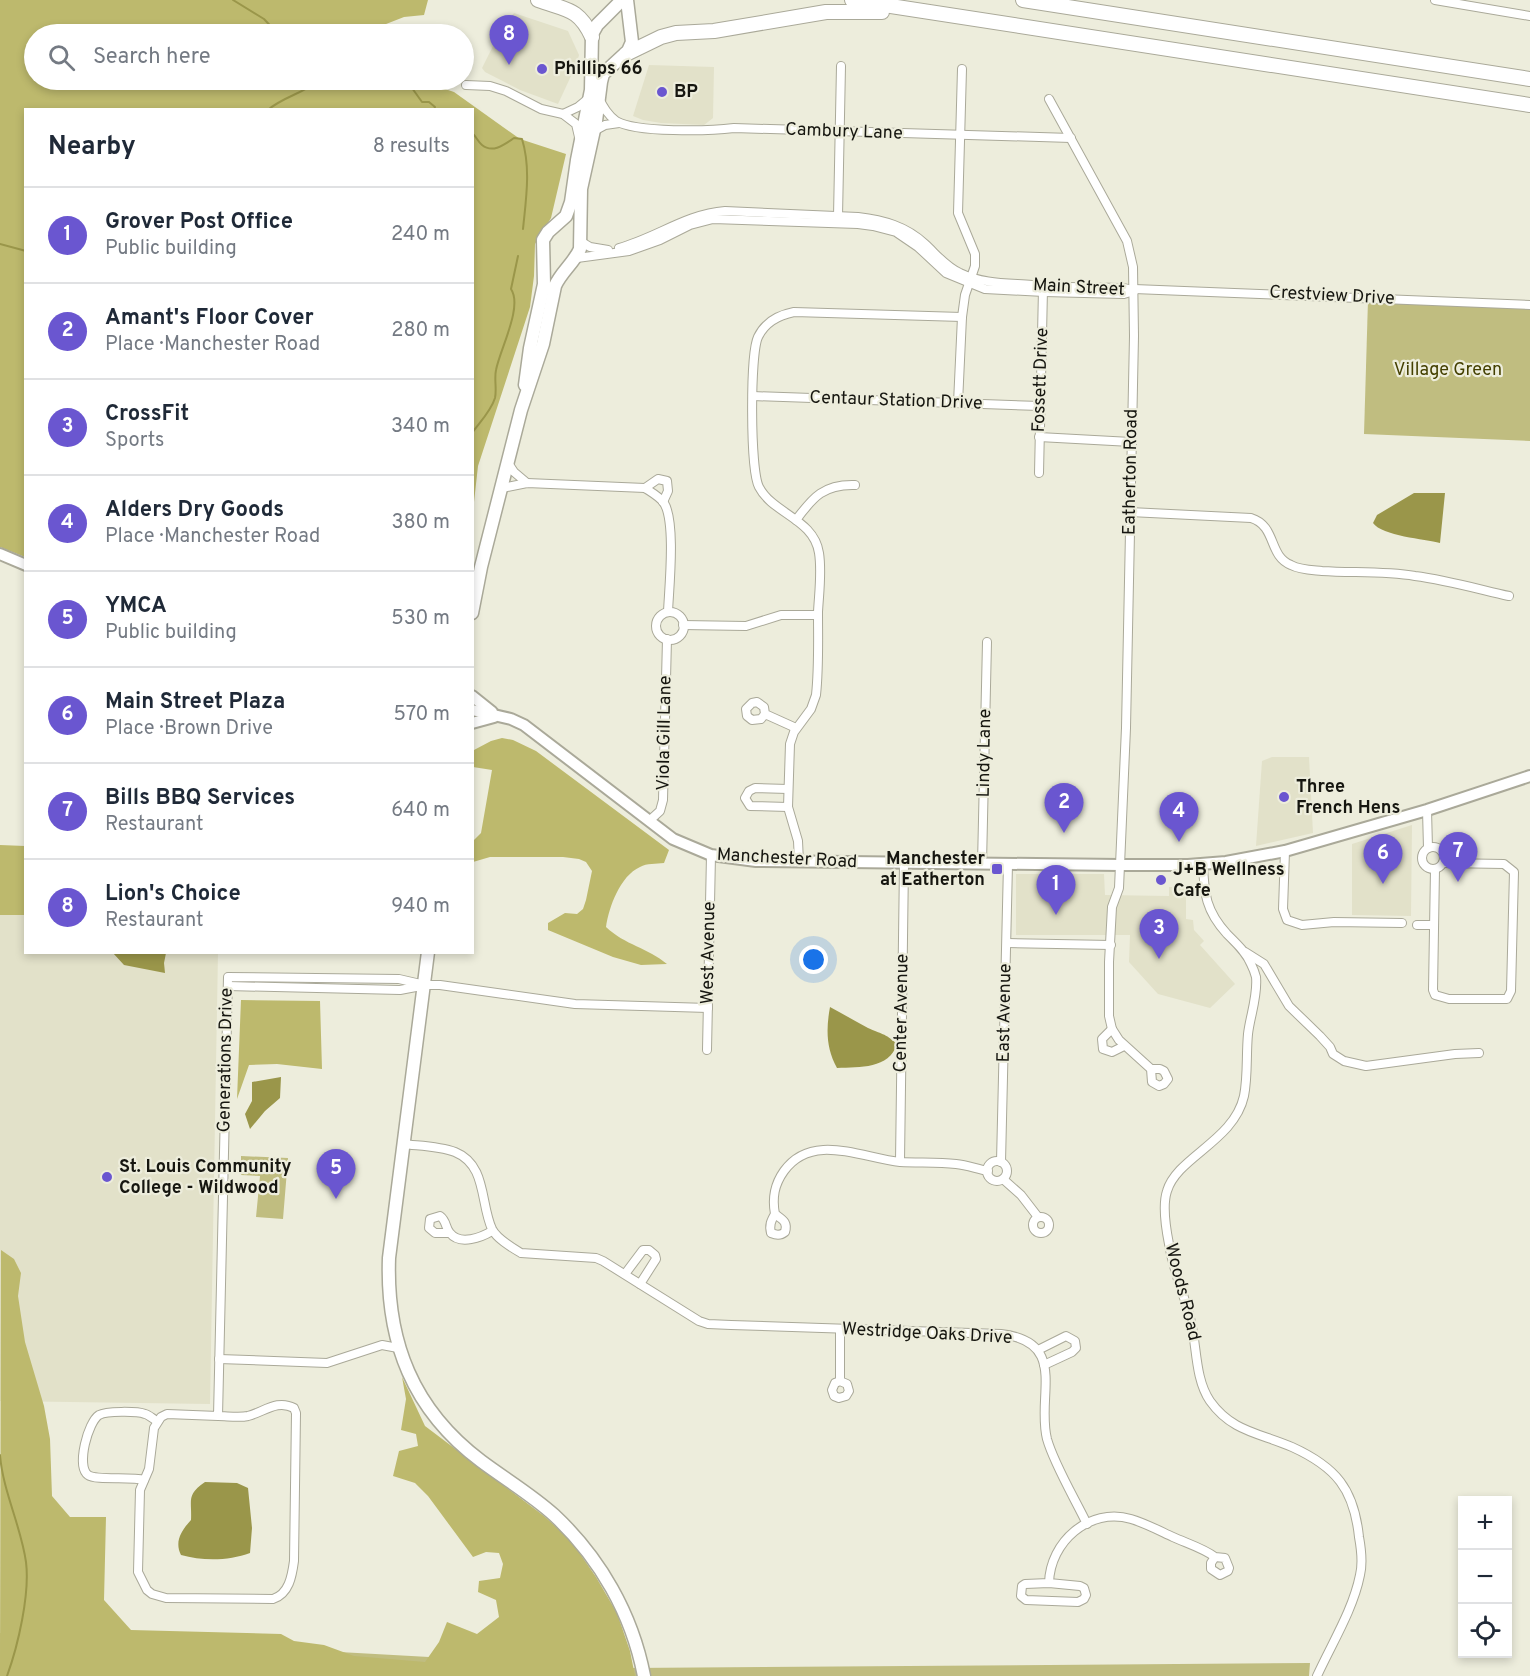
<!DOCTYPE html>
<meta charset="utf-8">
<style>
body{margin:0;font-family:Overpass,sans-serif;background:#f6f6f7;color:#1f2937}
.controls{position:absolute;right:18px;bottom:18px;display:grid;overflow:hidden;border-radius:0px;box-shadow:0 3px 9px #0003}
.controls button{width:54px;height:54px;display:grid;place-items:center;padding:0;border:0;border-bottom:2px solid #e0e1e3;background:#fff;color:#1f2937;font:30px sans-serif}
.you{position:absolute;left:814px;top:960px;width:21px;height:21px;margin:-15px;border:4px solid #fff;border-radius:50%;background:#1a73e8;box-shadow:0 0 0 9px #1a73e833}
.badge{display:grid;place-items:center;width:39px;height:39px;border-radius:50%;background:#6a56d0;color:#fff;font-size:20px;font-weight:700}
.pin{position:absolute;translate:-50% -50px;filter:drop-shadow(0 2px 3px #0008)}
.pin::after{content:'';position:absolute;top:32px;width:21px;height:18px;background:inherit;clip-path:polygon(0 0,100% 0,50% 100%)}
.list{margin:0;padding:0;list-style:none}
h2{display:flex;justify-content:space-between;align-items:center;height:78px;margin:0;padding:0 24px;font-size:26px}
h2 small{font-size:20px;font-weight:400;color:#747a83}
.list li{display:grid;grid-template-columns:39px 1fr auto;gap:18px;align-items:center;box-sizing:border-box;height:96px;padding:0 24px;border-top:2px solid #e0e1e3}
.list b{display:block;font-size:22px;white-space:nowrap}
.list p{margin:0;font-size:20px;white-space:nowrap;color:#747a83}
.list em{font-size:20px;font-style:normal;color:#747a83}
.icon{flex:none;width:33px;height:33px;fill:none;stroke:currentColor;stroke-width:2;stroke-linecap:round;stroke-linejoin:round}
.map{position:relative;flex:none;width:1530px;height:1676px;overflow:hidden}
.search{position:absolute;background:#fff;box-shadow:0 3px 9px #0003;left:24px;top:24px;width:450px;height:66px;display:flex;align-items:center;gap:15px;box-sizing:border-box;padding:0 21px;border-radius:33px;color:#747a83;font-size:22px}
.panel{position:absolute;background:#fff;box-shadow:0 3px 9px #0003;left:24px;top:108px;width:450px;height:846px;border-radius:0px}
.map>svg:first-child{display:block}
</style>
<div class="map">
<svg width="1530" height="1676" viewBox="0 0 1530 1676">
<rect width="100%" height="100%" fill="#ededdc"/>
<g fill="#e2e1c9">
<path d="M514 13 568 31 579 55 577 63 558 104 520 90 485 72 482 68 499 34Z"/>
<path d="M649 65 714 67 713 118 704 125 661 123 643 120 633 116Z"/>
<path d="M1272 757H1309L1313 833 1256 846 1262 761Z"/>
<path d="M1412 825 1411 916 1352 915V844Z"/>
<path d="M0 848H25L26 952 218 953 210 1404 0 1401Z"/>
<path d="M1016 874H1104L1105 895 1169 896V887H1186V919L1193 920 1194 930 1204 941 1200 945 1235 984 1210 1008 1158 994 1129 962 1130 935H1016Z"/>
</g>
<g fill="#c0bd80">
<path d="M1368 300 1530 307V441L1364 434Z"/>
<path d="M241 1156 288 1158 283 1219 256 1217 260 1176 241 1175Z"/>
<path d="M0 1633 629 1668 1310 1663 1309 1676H0Z"/>
</g>
<g fill="#bdb96d">
<path d="M0 0H428L424 15 404 17 381 26 377 34H34V80H418L454 92 520 139 566 154 551 218 535 244 534 276 530 307 478 466 473 511 472 110H26L25 557 0 547Z"/>
<path d="M502 738 513 740 536 751 669 850 664 863C656 864 647 863 640 867 620 876 609 907 606 927 625 945 648 948 667 964L641 965 613 957 548 930V923L565 913 577 914 583 909 586 900 592 871 586 862 579 859 563 857H490L473 862V841L481 833 492 770 473 767 474 750 491 741Z"/>
<path d="M0 845 25 846V915H0Z"/>
<path d="M241 1000 320 1001 322 1069 277 1064 249 1065 237 1099Z"/>
<path d="M1 1250 14 1259 21 1273 18 1296 25 1342 44 1406 50 1439 52 1496 70 1517H106L104 1600 131 1630 281 1634 294 1641 324 1645 354 1656 425 1662 439 1642 447 1622 477 1634 499 1617 496 1600 478 1592 479 1581 500 1578 503 1564 499 1553 486 1552 473 1557 428 1496 415 1483 393 1476 399 1451 418 1446 416 1434 401 1430 406 1399 402 1377 425 1426 544 1516 570 1539 596 1577 617 1613 630 1651 635 1676H0Z"/>
</g>
<g fill="#9a964a">
<path d="M1414 493H1445L1440 543C1425 539 1382 536 1373 523L1377 515Z"/>
<path d="M113 953H166L164 963 165 973 124 965Z"/>
<path d="M830 1007C843 1014 855 1021 868 1028 881 1034 885 1033 897 1044 889 1069 860 1067 837 1068 826 1048 826 1029 830 1007Z"/>
<path d="M281 1077 280 1098 265 1111 250 1129 245 1114 252 1101V1082Z"/>
<path d="M205 1482 237 1483 248 1488 252 1528 250 1553C229 1561 202 1561 181 1555 174 1541 182 1530 191 1520 192 1500 186 1495 205 1482Z"/>
</g>
<g fill="none" stroke-linecap="round" stroke-linejoin="round">
<g stroke="#9a964a" stroke-width="2">
<path d="M233 0 264 19 278 34"/>
<path d="M286 34 317 30 323 34"/>
<path d="M390 80 412 88 422 102H429L435 107 434 110"/>
<path d="M268 110C282 97 305 93 319 80"/>
<path d="M472 133C476 136 478 142 482 145 493 154 505 144 514 138L522 139C531 168 526 199 523 229"/>
<path d="M0 244 26 251"/>
<path d="M472 433C480 422 491 411 495 398 497 389 494 379 496 370 500 349 523 307 511 289L518 256"/>
<path d="M0 1455C3 1492 21 1526 26 1562 30 1594 18 1646 7 1676"/>
</g>
<defs>
<g id="street">
<path d="M1435 0 1530 16"/>
<path d="M466 85 490 86 506 91 541 109 563 114 576 124 579 137"/>
<path d="M599 99C604 108 608 115 616 121 636 133 710 131 734 128L1071 138"/>
<path d="M1049 99 1127 241 1133 267 1134 336 1126 728 1119 888 1112 907 1109 962V1016L1112 1029 1119 1040 1151 1069 1152 1082 1159 1086 1164 1084 1168 1079 1164 1071 1160 1069H1151"/>
<path d="M563 114 578 107 590 97"/>
<path d="M594 131 605 125 619 123"/>
<path d="M838 216 841 66"/>
<path d="M580 241 590 247 608 250"/>
<path d="M619 248C656 238 686 214 725 211L858 217C883 220 906 226 925 244 936 254 946 267 960 273 983 284 1007 283 1032 285 1062 288 1093 287 1124 288L1132 290"/>
<path d="M577 258 629 251 660 240 690 225 713 219 858 224 873 226 896 232 918 247 946 273 985 289 1044 292 1124 294 1134 291"/>
<path d="M1134 289 1530 305"/>
<path d="M753 396 1040 406"/>
<path d="M958 403 962 317 965 295 975 266V254L958 213 962 69"/>
<path d="M1039 437 1131 442"/>
<path d="M508 463 514 472 527 483"/>
<path d="M1039 473 1043 289"/>
<path d="M502 488 527 483 645 488C651 492 660 497 664 503 676 522 669 588 668 612"/>
<path d="M645 488 658 479 667 481 668 491 663 502"/>
<path d="M1130 512 1251 518C1277 526 1268 556 1291 565 1300 570 1312 570 1322 571 1353 573 1384 571 1415 576 1446 580 1478 589 1509 596"/>
<path d="M796 520C813 497 824 484 855 485"/>
<circle cx="670" cy="626" r="14"/>
<path d="M683 625 746 626 781 615H818"/>
<path d="M765 714 764 707 757 702 752 703 746 709 747 716 752 720 761 719 765 714 796 728"/>
<path d="M788 807 750 806 745 798 749 791 755 788 788 789"/>
<path d="M1427 810 1428 848"/>
<path d="M649 821 660 811 663 800 667 639"/>
<circle cx="1433" cy="858" r="11"/>
<path d="M1285 851 1283 909 1287 920 1302 925 1334 922 1402 923"/>
<path d="M799 862 798 841 788 807 790 744 794 732 811 709 816 695C819 667 818 640 818 612 819 593 822 572 819 553 814 519 773 514 759 487 750 470 750 354 758 337 765 322 779 315 794 312L962 317"/>
<path d="M982 864 987 642"/>
<path d="M1203 864C1204 894 1206 911 1227 934 1236 943 1246 952 1251 964 1253 968 1255 973 1256 977 1258 996 1250 1016 1248 1034 1246 1055 1248 1076 1244 1096 1234 1141 1177 1157 1167 1191 1162 1206 1166 1229 1169 1244 1173 1271 1185 1296 1191 1322 1197 1347 1195 1379 1210 1401 1232 1432 1260 1433 1292 1447 1336 1467 1354 1489 1359 1537 1361 1548 1363 1563 1360 1575 1353 1610 1332 1643 1317 1676"/>
<path d="M1435 869 1433 990 1435 995 1449 999H1507L1511 991 1514 872 1504 864 1443 863"/>
<path d="M1417 925H1434"/>
<path d="M1007 943 1111 945"/>
<path d="M1245 952 1264 964 1289 1006 1320 1036 1330 1047 1333 1054 1344 1061 1366 1066 1455 1054 1479 1053"/>
<path d="M228 986 400 990 421 986"/>
<path d="M1112 1029 1102 1039 1103 1049 1112 1052 1124 1046"/>
<path d="M707 1050 711 855"/>
<path d="M403 1144C420 1146 439 1146 455 1152 487 1165 480 1203 492 1229 497 1239 511 1247 521 1253L596 1258 603 1261 699 1321 708 1324 731 1325 1001 1334C1069 1342 1036 1396 1047 1439 1054 1464 1075 1499 1087 1524"/>
<path d="M900 1161 904 864"/>
<circle cx="997" cy="1171" r="10"/>
<path d="M1001 1162 1008 864"/>
<path d="M1003 1179 1021 1195 1038 1217"/>
<path d="M775 1214C783 1220 788 1222 785 1232 780 1236 776 1235 771 1233 769 1225 771 1221 775 1214 772 1198 774 1185 784 1171 812 1132 862 1158 900 1162 919 1163 938 1162 956 1164 967 1165 977 1169 988 1171"/>
<circle cx="1041" cy="1225" r="8"/>
<path d="M449 1233H435L429 1228 430 1219 440 1216C447 1221 445 1228 450 1233 460 1246 482 1237 492 1231"/>
<path d="M625 1274 643 1250H649L655 1255 656 1259 640 1284"/>
<path d="M840 1329V1381L835 1383 832 1390 834 1396 839 1398 846 1396 849 1391 847 1384 840 1381"/>
<path d="M1038 1350 1066 1336 1075 1341 1076 1348 1072 1352 1044 1365"/>
<path d="M219 1359 327 1363 382 1345 398 1348"/>
<path d="M218 1416C227 1416 239 1418 248 1416 264 1412 277 1399 294 1408L296 1413 294 1561C292 1576 289 1594 273 1599L166 1598 152 1594 147 1590 138 1572 140 1490 149 1469 154 1428 161 1417 167 1414 218 1416 228 977 399 979 425 985H440L575 1004 708 1008"/>
<path d="M144 1480C131 1476 96 1481 88 1475 76 1466 88 1422 99 1415 106 1411 137 1411 145 1414 149 1415 153 1419 157 1421"/>
<path d="M1049 1583 1025 1584 1022 1586 1021 1596 1026 1600 1078 1602 1084 1599 1086 1595 1084 1588 1080 1586 1049 1583C1050 1542 1089 1507 1131 1519 1145 1523 1160 1531 1173 1537 1186 1543 1203 1548 1215 1557L1225 1558 1229 1568 1228 1571 1220 1575 1211 1569V1563L1215 1557"/>
</g>
<g id="secondary">
<path d="M0 554 26 565"/>
<path d="M472 696 492 712"/>
<path d="M472 710 511 719 524 725 673 839 711 855 756 861 1120 865H1188L1226 862 1285 851 1427 810 1530 776"/>
<path d="M472 723 494 717"/>
</g>
<g id="primary">
<path d="M525 385 530 348 544 284 543 240 548 232 566 216 571 202 577 160 591 90 592 34 597 25 622 0"/>
<path d="M472 613 481 567 521 410 543 344 555 286C561 272 574 263 580 249L581 189 596 121 601 82 603 74 628 51 632 42 627 0"/>
<path d="M428 952 389 1258C386 1342 413 1410 481 1461 505 1479 532 1495 554 1515 600 1558 632 1614 644 1676"/>
</g>
<g id="highway">
<path d="M538 0C566 10 579 8 592 37"/>
<path d="M852 0 1530 105"/>
<path d="M1023 0 1530 79"/>
<path d="M626 54 661 37 676 33 714 31 826 12H882"/>
</g>
</defs>
<use href="#street" stroke="#aaa999" stroke-width="10"/>
<use href="#secondary" stroke="#aaa999" stroke-width="14"/>
<use href="#primary" stroke="#aaa999" stroke-width="15"/>
<use href="#highway" stroke="#aaa999" stroke-width="16"/>
<use href="#street" stroke="#fff" stroke-width="8"/>
<use href="#secondary" stroke="#fff" stroke-width="10"/>
<use href="#primary" stroke="#fff" stroke-width="12"/>
<use href="#highway" stroke="#fff" stroke-width="14"/>
</g>
<g fill="#6a56d0" stroke="#ededdc" stroke-width="2">
<circle cx="542" cy="69" r="6"/>
<circle cx="662" cy="92" r="6"/>
<circle cx="1284" cy="797" r="6"/>
<rect x="991" y="863" width="12" height="12" rx="3"/>
<circle cx="1161" cy="880" r="6"/>
<circle cx="107" cy="1177" r="6"/>
</g>
<g text-anchor="middle" dominant-baseline="central" stroke-width="4.5" stroke-linejoin="round" paint-order="stroke">
<g font-size="18" font-weight="bold" fill="#161610" stroke="#ededdc" text-anchor="start">
<text x="554" y="69">Phillips 66</text>
<text x="674" y="92">BP</text>
<text x="1296" y="787">Three<tspan x="1296" dy="21">French Hens</tspan></text>
<text x="985" y="859" text-anchor="end">Manchester<tspan x="985" dy="21">at Eatherton</tspan></text>
<text x="1173" y="870">J+B Wellness<tspan x="1173" dy="21">Cafe</tspan></text>
<text x="119" y="1167">St. Louis Community<tspan x="119" dy="21">College - Wildwood</tspan></text>
</g>
<g font-size="18" fill="#161610" stroke="#ededdc">
<text transform="translate(844 132) rotate(2)">Cambury Lane</text>
<text transform="translate(1079 288) rotate(3)">Main Street</text>
<text transform="translate(1332 296) rotate(3)">Crestview Drive</text>
<text transform="translate(1041 380) rotate(-88)">Fossett Drive</text>
<text transform="translate(896 401) rotate(2)">Centaur Station Drive</text>
<text transform="translate(1131 472) rotate(-89)">Eatherton Road</text>
<text transform="translate(665 733) rotate(-89)">Viola Gill Lane</text>
<text transform="translate(985 753) rotate(-89)">Lindy Lane</text>
<text transform="translate(787 859) rotate(3)">Manchester Road</text>
<text transform="translate(709 953) rotate(-89)">West Avenue</text>
<text transform="translate(902 1013) rotate(-89)">Center Avenue</text>
<text transform="translate(1005 1013) rotate(-89)">East Avenue</text>
<text transform="translate(226 1060) rotate(-89)">Generations Drive</text>
<text transform="translate(1182 1292) rotate(76)">Woods Road</text>
<text transform="translate(927 1334) rotate(3)">Westridge Oaks Drive</text>
</g>
<g font-size="18" fill="#444001" stroke="#ededdc">
<text x="1448" y="370">Village Green</text>
</g>
</g>
</svg>
<div class="controls">
<button>+</button>
<button>−</button>
<button><svg class="icon" aria-label="locate" viewBox="0 0 24 24"><circle cx="12" cy="12" r="6"/><path d="M12 2v4M12 18v4M2 12h4M18 12h4"/></svg></button>
</div>
<div class="you"></div>
<div class="pin badge" style="left:1056px;top:915px">1</div>
<div class="pin badge" style="left:1064px;top:833px">2</div>
<div class="pin badge" style="left:1159px;top:959px">3</div>
<div class="pin badge" style="left:1179px;top:842px">4</div>
<div class="pin badge" style="left:336px;top:1199px">5</div>
<div class="pin badge" style="left:1383px;top:884px">6</div>
<div class="pin badge" style="left:1458px;top:882px">7</div>
<div class="pin badge" style="left:509px;top:65px">8</div>
<div class="search"><svg class="icon" aria-label="search" viewBox="0 0 24 24"><circle cx="10" cy="10" r="6"/><path d="M15 15l6 6"/></svg>Search here</div>
<section class="panel">
<h2>Nearby<small>8 results</small></h2>
<ul class="list">
<li><span class="badge">1</span><div><b>Grover Post Office</b><p>Public building</p></div><em>240 m</em></li>
<li><span class="badge">2</span><div><b>Amant's Floor Cover</b><p>Place · Manchester Road</p></div><em>280 m</em></li>
<li><span class="badge">3</span><div><b>CrossFit</b><p>Sports</p></div><em>340 m</em></li>
<li><span class="badge">4</span><div><b>Alders Dry Goods</b><p>Place · Manchester Road</p></div><em>380 m</em></li>
<li><span class="badge">5</span><div><b>YMCA</b><p>Public building</p></div><em>530 m</em></li>
<li><span class="badge">6</span><div><b>Main Street Plaza</b><p>Place · Brown Drive</p></div><em>570 m</em></li>
<li><span class="badge">7</span><div><b>Bills BBQ Services</b><p>Restaurant</p></div><em>640 m</em></li>
<li><span class="badge">8</span><div><b>Lion's Choice</b><p>Restaurant</p></div><em>940 m</em></li>
</ul>
</section>
</div>
